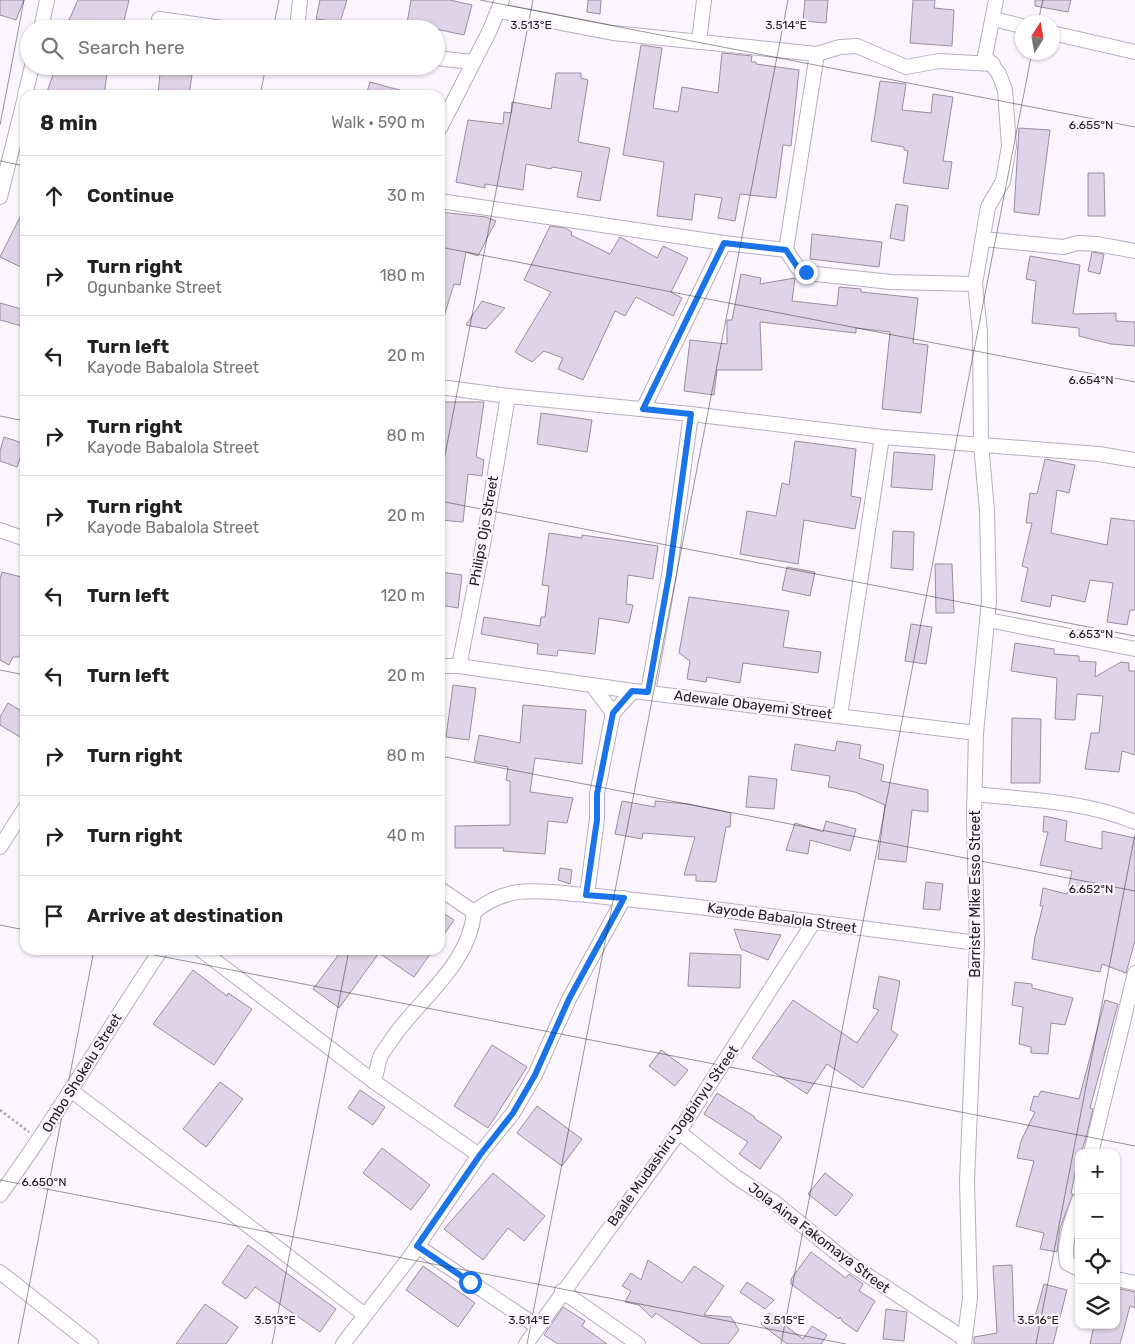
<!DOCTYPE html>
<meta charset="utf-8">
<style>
body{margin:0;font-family:Rubik,sans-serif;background:#f2f2f2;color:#222}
.controls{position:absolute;right:15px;bottom:15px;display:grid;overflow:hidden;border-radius:10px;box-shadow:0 1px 4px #0004}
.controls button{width:45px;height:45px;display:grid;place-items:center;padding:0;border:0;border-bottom:1px solid #e0e0e0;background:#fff;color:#222;font:25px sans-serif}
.compass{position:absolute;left:1015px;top:15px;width:45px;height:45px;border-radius:50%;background:#fff;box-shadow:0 1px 4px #0004;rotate:11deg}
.stop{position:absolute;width:15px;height:15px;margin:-11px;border:4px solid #1a73e8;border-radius:50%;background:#fff}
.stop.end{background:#1a73e8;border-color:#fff;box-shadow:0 1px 5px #0008}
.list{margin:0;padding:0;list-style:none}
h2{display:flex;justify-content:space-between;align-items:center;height:65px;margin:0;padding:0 20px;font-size:21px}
h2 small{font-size:16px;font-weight:400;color:#767676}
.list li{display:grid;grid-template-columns:32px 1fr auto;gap:15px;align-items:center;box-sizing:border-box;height:80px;padding:0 20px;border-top:1px solid #e0e0e0}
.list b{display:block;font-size:19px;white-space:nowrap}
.list p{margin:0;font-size:16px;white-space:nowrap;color:#767676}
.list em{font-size:16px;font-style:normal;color:#767676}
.icon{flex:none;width:28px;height:28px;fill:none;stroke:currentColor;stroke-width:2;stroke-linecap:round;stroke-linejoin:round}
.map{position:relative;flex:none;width:1135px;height:1344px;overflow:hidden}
.search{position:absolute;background:#fff;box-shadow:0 1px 4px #0004;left:20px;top:20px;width:425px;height:55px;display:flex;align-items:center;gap:12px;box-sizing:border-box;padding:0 18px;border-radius:28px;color:#767676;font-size:19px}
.panel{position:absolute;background:#fff;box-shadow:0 1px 4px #0004;left:20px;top:90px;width:425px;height:865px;border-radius:15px}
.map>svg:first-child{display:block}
</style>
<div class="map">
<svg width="1135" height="1344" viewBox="0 0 1135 1344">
<rect width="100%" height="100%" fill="#fbf6fe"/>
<g fill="#dfd3e7" stroke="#998ea0">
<path d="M0 0H24L16 20 0 15Z"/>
<path d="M78 0H129L122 29H65Z"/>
<path d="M320 0H347L340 22 316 19Z"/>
<path d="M411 0H450L472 5 464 35 407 23Z"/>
<path d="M588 0H601L600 14 587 12Z"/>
<path d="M805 0H828L826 23 803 21Z"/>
<path d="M913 0H935L934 8 954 10 952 46 910 43Z"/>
<path d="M1035 0H1071L1068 12 1035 6Z"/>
<path d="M641 45 662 48 653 108 678 112 682 87 718 93 722 53 752 56 751 62H756V64L799 70 791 146 783 145 776 198 740 194 735 221 718 218 722 198 695 194 692 220 657 216 664 162 623 155Z"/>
<path d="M56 66H108L104 95H46Z"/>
<path d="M160 73 192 75 189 95H158Z"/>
<path d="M556 73H581V78L588 80 578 142 610 148 600 201 577 197 582 172 552 167 551 169 526 164 523 190 485 184V188L456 182 468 120 503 124 504 112 511 113 512 102 551 109Z"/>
<path d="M880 81 906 84 902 110 931 113 933 94 953 97 943 161 952 162 948 189 903 183 908 151 904 150V147L871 141Z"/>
<path d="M370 82 403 91V95H366Z"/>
<path d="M1019 128 1050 130 1039 215 1014 212Z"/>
<path d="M1088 173H1104L1105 216H1088Z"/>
<path d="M896 204 908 206 904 241 890 238Z"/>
<path d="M25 207V269L0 257Z"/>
<path d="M440 212 486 217 496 221 478 256 466 252 460 285 454 284 443 320 440 319Z"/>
<path d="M550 226 565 228 572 232 571 235 610 254 620 237 657 258 663 246 688 258 671 292 682 298 673 316 636 297 625 316 615 311 583 380 558 369 563 358 544 351 532 362 515 352 551 292 524 280Z"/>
<path d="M812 234 882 242 879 267 810 259Z"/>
<path d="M1092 252 1104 254 1100 274 1088 271Z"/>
<path d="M1030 256 1080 265 1073 314 1116 313V321L1135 322V346L1111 344 1079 336V328L1032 323 1036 281 1026 279Z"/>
<path d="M741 274 761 278 760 284 795 278 792 301 837 306 839 287 861 289V292L918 298 913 343 928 345 921 413 882 409 890 332 856 328V333L760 322 762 370H717L714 395 684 391 690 340 727 344V320H732Z"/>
<path d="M482 301 505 308 486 329 466 325Z"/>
<path d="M0 303 25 310V327L0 320Z"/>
<path d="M440 402H484L476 457 484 460 482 476 468 474 463 522 440 520Z"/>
<path d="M541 413 592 420 587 452 537 444Z"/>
<path d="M4 437 25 444 17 467 0 461V451Z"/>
<path d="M795 441 856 449 851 496 861 498 855 529 804 520 798 564 740 554 747 511 776 516 782 483 789 485Z"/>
<path d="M894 452 935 455 932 490 891 487Z"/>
<path d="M1045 459 1075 465 1069 493 1057 490 1051 533 1107 545 1111 518 1135 521V610H1130L1127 625 1107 622 1113 583 1090 580 1085 602 1052 595 1050 607 1021 601 1028 568 1022 566 1032 523H1026L1030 493 1037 494Z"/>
<path d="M893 531 914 532 913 570 891 568Z"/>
<path d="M549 533 582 538V535L658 546 653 579 628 575 626 604 633 605 629 623 599 618 595 654 558 650 557 656 537 654 538 644 481 634 484 617 540 626 541 617H545L549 586 542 585Z"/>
<path d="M935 564H952L954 613H936Z"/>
<path d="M787 567 815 572 810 596 782 590Z"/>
<path d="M2 572 25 578V645L19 657H13L9 665 0 660V579Z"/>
<path d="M440 572 462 575 458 608 440 605Z"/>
<path d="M689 597 789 611 783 647 821 652 818 673 743 663 740 683 707 677 706 682 687 679 690 661 679 653Z"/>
<path d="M911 624 932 627 926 664 905 661Z"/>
<path d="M1015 643 1054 649V654L1079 656V661L1096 662 1095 677 1121 662 1129 663V671H1135V755L1122 751 1119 772 1085 769 1091 733H1099L1103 696 1077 694 1075 720 1055 719 1057 678 1011 671Z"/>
<path d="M453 685 476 688 469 740 446 737Z"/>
<path d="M8 703 25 713V740L0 725V717Z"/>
<path d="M523 705 586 710 582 764 535 758 530 792 573 798 567 823 548 821 545 854 503 851 504 848H455V826L510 825V781L506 780 508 767 474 761 479 735 520 743Z"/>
<path d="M1012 718 1041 719 1040 783H1011Z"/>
<path d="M837 741 861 745 859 758 884 765 881 781 928 790V812L912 810 906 862 878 859 885 805 855 792 828 787 830 776 791 770 795 744 835 751Z"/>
<path d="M749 776 777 779 774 809 746 807Z"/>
<path d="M622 801 655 807V801L688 804 731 813 730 827H726L716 882 696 881V875H684L695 837 643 833 642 839 615 834Z"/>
<path d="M1044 816 1067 821 1065 841 1102 849V831L1135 838V941L1126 973 1102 964 1100 972 1032 959 1035 937 1043 906H1040L1043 888 1067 894 1072 871 1040 865 1048 832H1043Z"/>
<path d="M826 821 856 829 850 851 810 840 808 854 786 850 795 823 823 832Z"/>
<path d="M560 868 572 870 570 884 558 880Z"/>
<path d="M926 882 943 884 940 910 923 909Z"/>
<path d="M440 911 454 920 440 940Z"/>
<path d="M734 929 781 935 768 960 741 949Z"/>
<path d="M342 950H433L414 977 379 953 339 1008 313 989Z"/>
<path d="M690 953 741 955 740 988 688 986Z"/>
<path d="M193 970 227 996 228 993 252 1009 214 1065 153 1024Z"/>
<path d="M879 976 900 981 891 1030 898 1035 863 1088 827 1064 807 1094 752 1058 793 1000 857 1043 879 1010 873 1008Z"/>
<path d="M1015 982 1032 984V988L1073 998 1065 1025 1051 1023 1048 1054 1031 1053V1047L1019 1044 1023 1007 1012 1005Z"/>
<path d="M1105 1000 1118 1004 1090 1108 1093 1109 1087 1134 1081 1153H1079L1071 1194H1073L1060 1228 1057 1252 1040 1249 1044 1233 1016 1226 1034 1161 1017 1158 1021 1141 1035 1112 1030 1110 1034 1096 1038 1097 1041 1091 1079 1099Z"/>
<path d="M492 1045 527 1067 488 1128 454 1106Z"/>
<path d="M661 1050 688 1070 675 1086 649 1066Z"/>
<path d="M220 1082 243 1099 206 1147 183 1129Z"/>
<path d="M360 1090 385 1107 373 1125 348 1108Z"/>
<path d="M717 1093 755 1117 754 1118 782 1137 760 1169 739 1154 748 1142 704 1114Z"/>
<path d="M537 1106 582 1139 562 1166 517 1133Z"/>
<path d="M382 1148 430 1185 411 1210 363 1173Z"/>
<path d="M493 1173 545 1216 524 1241 508 1228 483 1260 444 1229Z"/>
<path d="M825 1173 853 1195 836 1216 808 1194Z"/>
<path d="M248 1245 336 1309 320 1332 255 1287 246 1299 222 1283Z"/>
<path d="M811 1252 846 1278 849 1274 863 1284 859 1291 875 1301 857 1332 843 1322 840 1317 839 1319 791 1284V1279Z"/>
<path d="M648 1260 682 1283 694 1266 724 1286 704 1315 731 1317 739 1330 728 1344H702L656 1313 652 1318 639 1305 625 1302 631 1291 622 1286 631 1273 641 1280Z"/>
<path d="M1012 1265 1014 1321 1033 1324 1044 1284 1067 1290 1053 1344H974V1337L997 1333 993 1266Z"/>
<path d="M423 1266 475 1303 458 1327 406 1290Z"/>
<path d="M747 1282 774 1300 765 1309 740 1292Z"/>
<path d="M1116 1288 1135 1292V1308L1130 1306 1120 1344H1090L1094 1325H1116Z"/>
<path d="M205 1304 238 1327 226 1344H176Z"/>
<path d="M563 1307 585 1321 582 1326 607 1344H558L544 1335Z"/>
<path d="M886 1309 907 1312 904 1341 883 1339Z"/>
<path d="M769 1313 803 1339 812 1326 827 1335 821 1344H787L761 1324Z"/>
</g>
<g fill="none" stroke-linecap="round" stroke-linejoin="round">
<defs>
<g id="minor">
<path d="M499 11 613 33 817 54 840 47 857 46 906 67 939 61 993 64"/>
<path d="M159 19 230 29"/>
<path d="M993 19 1022 26"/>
<path d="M41 29 47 0"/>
<path d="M297 29 300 0"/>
<path d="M1052 33 1135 52"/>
<path d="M699 42 704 0"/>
<path d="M436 58 472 62"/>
<path d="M25 95 32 66"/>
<path d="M440 128 490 30 502 0"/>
<path d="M0 197 25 97"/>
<path d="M440 201 724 243 786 250 798 268 806 273 891 282 975 284"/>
<path d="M983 239 1063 247 1078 243 1097 244 1135 251"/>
<path d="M786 250 817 54"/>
<path d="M440 387 508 396 691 414 882 437 1099 454 1135 460"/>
<path d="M643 409 724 243"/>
<path d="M0 530 25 539"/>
<path d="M988 620 1135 649"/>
<path d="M440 666H459L633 691 976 733"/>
<path d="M459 666 483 545 508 396"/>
<path d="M592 685 613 713"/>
<path d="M633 691 613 713 597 794V819L587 895 699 907 977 943"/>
<path d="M648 692 669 575 691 414"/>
<path d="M840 716 882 437"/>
<path d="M975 794C1028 800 1086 801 1135 822"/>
<path d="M0 847 25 808"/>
<path d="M474 912C511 882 543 892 587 895"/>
<path d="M201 950 373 1081 479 1155"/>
<path d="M373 1081C378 1072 377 1064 381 1055 385 1049 390 1042 394 1036 422 997 470 963 474 912L440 889"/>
<path d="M72 1091 365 1315"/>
<path d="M679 1132 736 1177 774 1202 849 1263 963 1338"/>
<path d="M1091 1153 1135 973"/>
<path d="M0 1195C58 1116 106 1031 161 950"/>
<path d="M1079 1200C1072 1220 1063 1241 1067 1263L1079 1269"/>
<path d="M417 1246 538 1327"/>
<path d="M0 1272 91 1344"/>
<path d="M1116 1279 1135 1283"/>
<path d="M562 1291 638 1344"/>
<path d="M343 1344 410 1257 479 1155 513 1113 535 1075 569 999 624 898"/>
<path d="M526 1344 679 1132 813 923"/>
<path d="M964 1344 970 1298 967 1181 977 943 974 816 976 733 989 601 987 510 981 444 980 332 975 284 988 207 1003 181 1009 146 1005 90 999 74 985 56 996 0"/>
</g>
</defs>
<use href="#minor" stroke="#b8adc0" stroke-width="16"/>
<path stroke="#aba6ad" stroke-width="2.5" stroke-dasharray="2.5 2.5" stroke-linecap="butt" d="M0 1110 29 1132"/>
<use href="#minor" stroke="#fff" stroke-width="14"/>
</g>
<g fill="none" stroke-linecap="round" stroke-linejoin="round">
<path stroke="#1a73e8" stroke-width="6" d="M470 1282 417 1246 480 1155 513 1113 535 1075 569 999 624 898 586 895 597 820V794L613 713 632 691 648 692 669 575 691 414 643 409 724 243 786 250 798 268 806 272"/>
</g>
<path fill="none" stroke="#1f1a21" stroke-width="1" stroke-opacity="0.45" d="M480 0 1135 127M1038 22 1043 0M273 29 279 0M260 95 266 66M0 125 24 0M0 161 25 166M440 247 1135 382M0 416 25 421M440 481 533 0M440 501 1135 636M0 670 25 675M440 756 1135 891M0 925 25 930M129 950 1135 1146M0 1180 846 1344M18 1344 94 950M272 1344 349 950M527 1344 788 0M781 1344 1032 52M1036 1344 1135 834"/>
<g text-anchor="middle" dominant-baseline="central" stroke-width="4.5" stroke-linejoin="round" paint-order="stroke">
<g font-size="14" fill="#1f1a21" stroke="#fbf6fe">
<text transform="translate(484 531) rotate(-80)">Philips Ojo Street</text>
<text transform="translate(753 705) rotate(7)">Adewale Obayemi Street</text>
<text transform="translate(975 894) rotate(-90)">Barrister Mike Esso Street</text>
<text transform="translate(782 918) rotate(8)">Kayode Babalola Street</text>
<text transform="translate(82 1073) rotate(-58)">Ombo Shokelu Street</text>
<text transform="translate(673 1136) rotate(-55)">Baale Mudashiru Jogbinyu Street</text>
<text transform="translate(819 1238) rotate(37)">Jola Aina Fakomaya Street</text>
</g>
</g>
<g font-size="12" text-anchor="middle" fill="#1f1a21" stroke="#fbf6fe" stroke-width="4.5" stroke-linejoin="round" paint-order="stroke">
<text x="531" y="29">3.513°E</text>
<text x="786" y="29">3.514°E</text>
<text x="1091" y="129">6.655°N</text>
<text x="1091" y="384">6.654°N</text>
<text x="1091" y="638">6.653°N</text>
<text x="1091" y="893">6.652°N</text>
<text x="44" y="1186">6.650°N</text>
<text x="275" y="1324">3.513°E</text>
<text x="529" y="1324">3.514°E</text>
<text x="784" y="1324">3.515°E</text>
<text x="1038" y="1324">3.516°E</text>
</g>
</svg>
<div class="controls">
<button>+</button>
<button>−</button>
<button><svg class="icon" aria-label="locate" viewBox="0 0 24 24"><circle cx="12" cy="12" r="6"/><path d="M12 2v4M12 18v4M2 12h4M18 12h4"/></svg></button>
<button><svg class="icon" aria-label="layers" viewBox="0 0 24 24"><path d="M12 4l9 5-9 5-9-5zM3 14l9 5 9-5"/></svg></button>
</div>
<svg class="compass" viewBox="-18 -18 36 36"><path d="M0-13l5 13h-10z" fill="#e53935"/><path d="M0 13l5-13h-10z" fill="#767676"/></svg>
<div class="stop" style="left:470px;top:1282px"></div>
<div class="stop end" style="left:806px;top:272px"></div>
<div class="search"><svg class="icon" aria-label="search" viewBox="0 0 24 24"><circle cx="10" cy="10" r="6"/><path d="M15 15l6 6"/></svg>Search here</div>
<section class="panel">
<h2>8 min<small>Walk · 590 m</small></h2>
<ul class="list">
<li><svg class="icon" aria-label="ahead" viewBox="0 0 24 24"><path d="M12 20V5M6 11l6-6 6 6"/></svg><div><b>Continue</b></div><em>30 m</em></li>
<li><svg class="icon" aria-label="right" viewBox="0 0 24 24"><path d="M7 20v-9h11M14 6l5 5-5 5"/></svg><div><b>Turn right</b><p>Ogunbanke Street</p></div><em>180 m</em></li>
<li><svg class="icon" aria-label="left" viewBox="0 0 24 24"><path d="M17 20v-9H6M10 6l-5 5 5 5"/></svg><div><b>Turn left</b><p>Kayode Babalola Street</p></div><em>20 m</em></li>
<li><svg class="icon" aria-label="right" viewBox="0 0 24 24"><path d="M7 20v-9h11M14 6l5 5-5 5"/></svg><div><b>Turn right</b><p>Kayode Babalola Street</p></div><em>80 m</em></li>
<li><svg class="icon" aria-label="right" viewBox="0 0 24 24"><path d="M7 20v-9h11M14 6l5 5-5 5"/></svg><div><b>Turn right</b><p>Kayode Babalola Street</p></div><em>20 m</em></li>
<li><svg class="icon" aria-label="left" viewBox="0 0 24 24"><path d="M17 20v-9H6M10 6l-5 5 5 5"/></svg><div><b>Turn left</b></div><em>120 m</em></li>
<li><svg class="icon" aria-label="left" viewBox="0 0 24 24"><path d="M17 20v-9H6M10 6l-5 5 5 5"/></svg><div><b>Turn left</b></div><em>20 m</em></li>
<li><svg class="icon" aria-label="right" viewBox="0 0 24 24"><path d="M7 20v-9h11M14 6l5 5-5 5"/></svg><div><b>Turn right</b></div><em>80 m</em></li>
<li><svg class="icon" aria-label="right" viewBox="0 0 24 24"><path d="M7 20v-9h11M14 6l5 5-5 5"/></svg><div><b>Turn right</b></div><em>40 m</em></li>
<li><svg class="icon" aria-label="arrive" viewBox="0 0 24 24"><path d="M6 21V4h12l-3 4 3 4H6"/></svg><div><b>Arrive at destination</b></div></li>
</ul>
</section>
</div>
